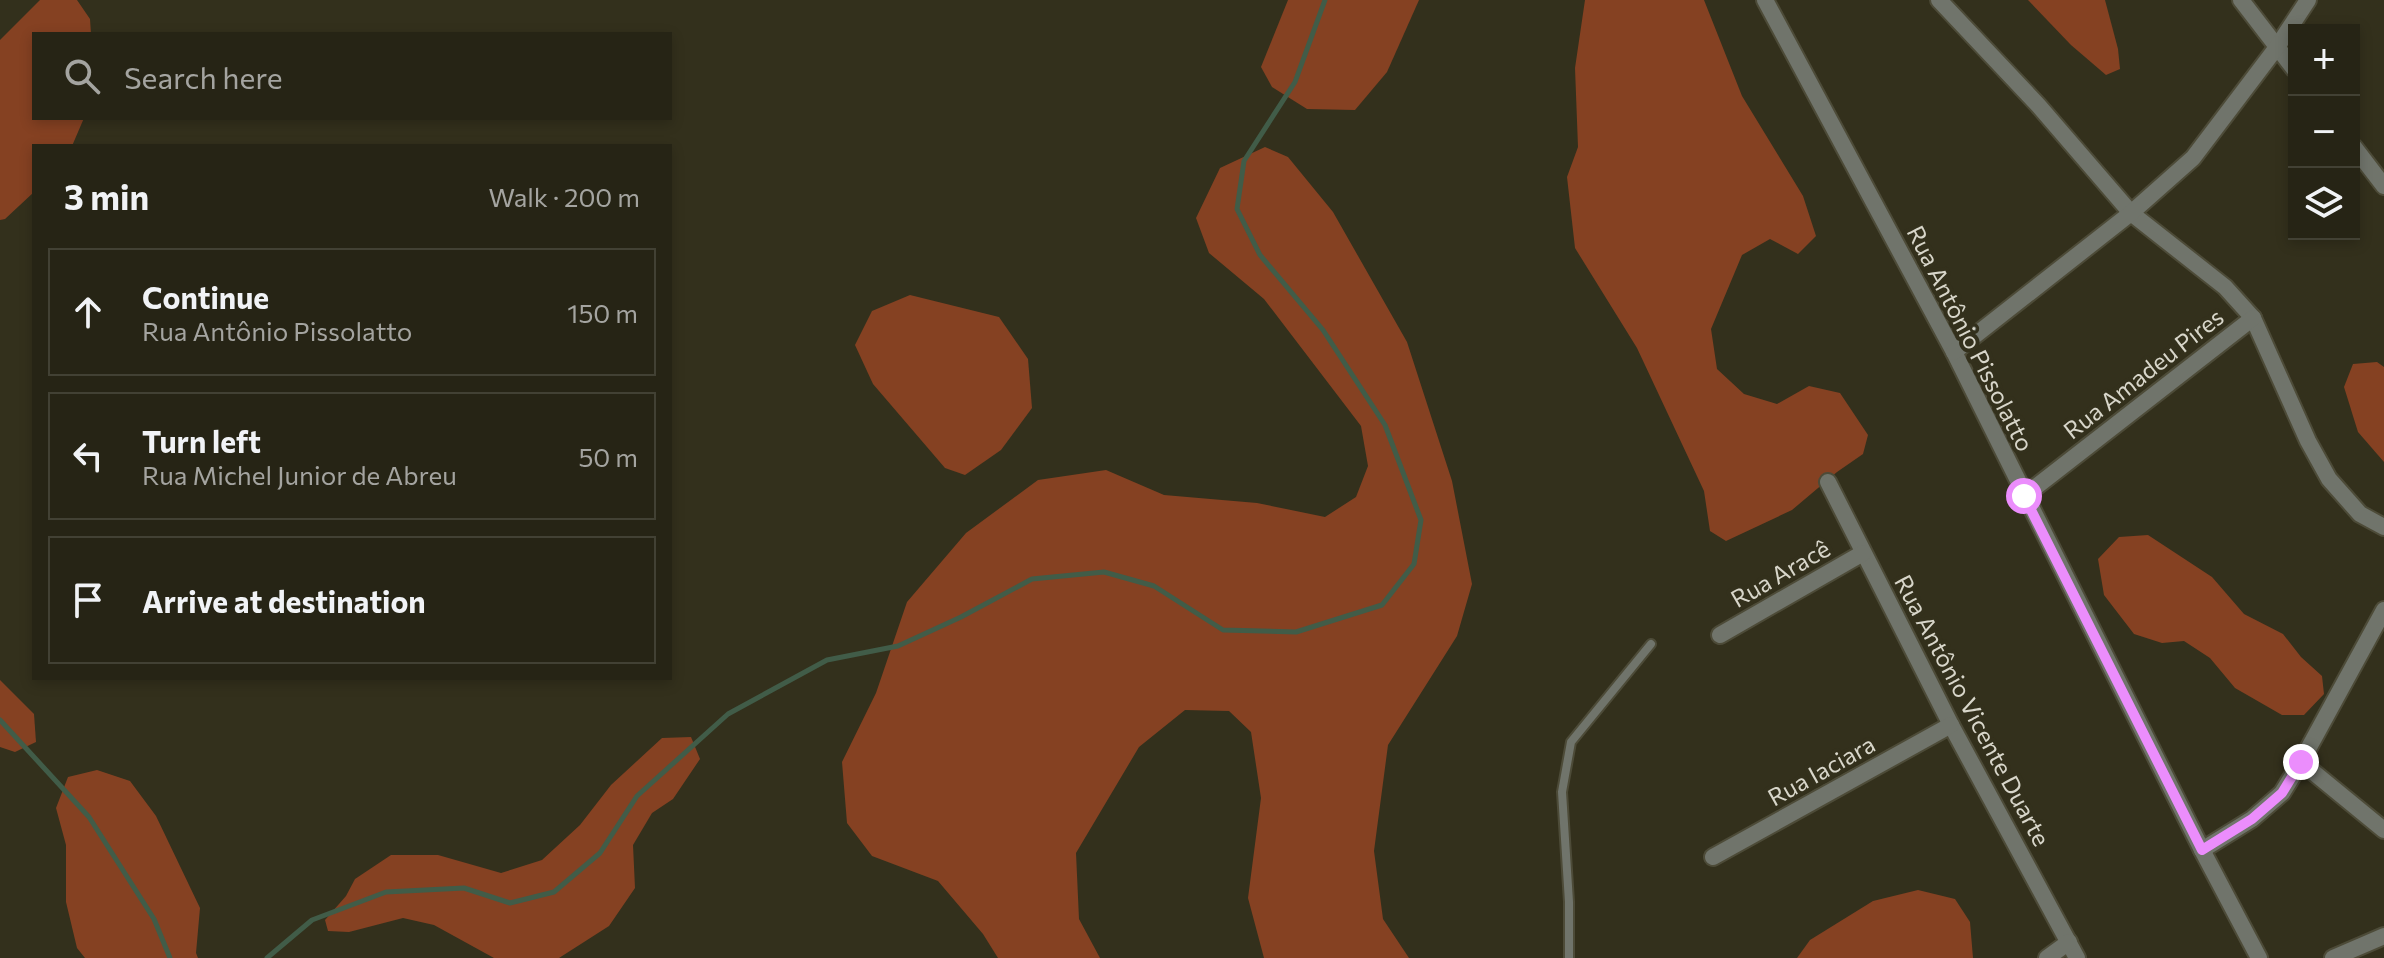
<!DOCTYPE html>
<meta charset="utf-8">
<style>
body{margin:0;font-family:Commissioner,sans-serif;background:#2e2c1e;color:#f1f3f6}
.controls{position:absolute;right:24px;top:24px;display:grid;overflow:hidden;border-radius:0px;box-shadow:0 4px 12px #0003}
.controls button{width:72px;height:72px;display:grid;place-items:center;padding:0;border:0;border-bottom:2px solid #424134;background:#262415;color:#f1f3f6;font:40px sans-serif}
.stop{position:absolute;width:24px;height:24px;margin:-18px;border:6px solid #eb8dfc;border-radius:50%;background:#fff}
.stop.end{background:#eb8dfc;border-color:#fff;box-shadow:0 2px 8px #0008}
.list{margin:0;padding:0;list-style:none}
h2{display:flex;justify-content:space-between;align-items:center;height:104px;margin:0;padding:0 32px;font-size:34px}
h2 small{font-size:26px;font-weight:400;color:#a4a4a0}
.list li{display:grid;grid-template-columns:52px 1fr auto;gap:24px;align-items:center;box-sizing:border-box;height:128px;margin:0 16px 16px;padding:0 16px;border:2px solid #424134;border-radius:0px}
.list b{display:block;font-size:30px;white-space:nowrap}
.list p{margin:0;font-size:26px;white-space:nowrap;color:#a4a4a0}
.list em{font-size:26px;font-style:normal;color:#a4a4a0}
.icon{flex:none;width:44px;height:44px;fill:none;stroke:currentColor;stroke-width:2;stroke-linecap:round;stroke-linejoin:round}
.map{position:relative;flex:none;width:2384px;height:958px;overflow:hidden}
.search{position:absolute;background:#262415;box-shadow:0 4px 12px #0003;left:32px;top:32px;width:640px;height:88px;display:flex;align-items:center;gap:20px;box-sizing:border-box;padding:0 28px;border-radius:0px;color:#a4a4a0;font-size:30px}
.panel{position:absolute;background:#262415;box-shadow:0 4px 12px #0003;left:32px;top:144px;width:640px;height:536px;border-radius:0px}
.map>svg:first-child{display:block}
</style>
<div class="map">
<svg width="2384" height="958" viewBox="0 0 2384 958">
<rect width="100%" height="100%" fill="#33301c"/>
<g fill="#854122">
<path d="M40 0H77L90 19 91 34H34V118H84L72 146H34V192L5 219 0 220V40Z"/>
<path d="M1288 0H1419L1387 72 1355 110 1307 109 1272 87 1261 67Z"/>
<path d="M1585 0H1704L1742 96 1803 196 1816 236 1798 254 1770 239 1742 255 1711 329 1717 369 1744 394 1777 404 1809 386 1840 393 1868 435 1863 454 1837 472 1792 510 1726 541 1710 531 1704 491 1637 348 1575 248 1567 177 1578 147 1575 68Z"/>
<path d="M2028 0H2105L2118 49 2120 69 2106 75 2071 45Z"/>
<path d="M1265 147 1288 157 1333 212 1407 342 1452 481 1472 584 1457 636 1388 745 1374 851 1383 919 1409 958H1264L1248 898 1261 798 1251 732 1229 711 1185 710 1139 747 1076 853 1079 919 1100 958H998L983 934 938 881 872 856 847 823 842 762 876 693 907 602 966 533 1038 480 1106 470 1164 495 1257 503 1325 517 1356 497 1368 466 1361 426 1264 299 1209 253 1196 218 1220 168Z"/>
<path d="M910 295 999 317 1028 359 1032 408 1001 450 965 475 945 468 873 384 855 345 872 311Z"/>
<path d="M2377 362 2384 367V462L2358 432 2344 387 2353 364Z"/>
<path d="M2148 535 2212 577 2244 614 2283 634 2301 657 2322 676 2324 694 2304 715H2282L2235 688 2210 658 2184 641 2162 643 2134 634 2104 595 2098 559 2119 537Z"/>
<path d="M0 680 34 714 36 742 15 752 0 747Z"/>
<path d="M691 737 700 759 673 799 652 813 633 845 635 888 609 926 559 958H494L434 925 403 918 349 932 328 931 325 920 346 896 355 879 391 855H438L501 873 542 860 580 825 611 785 662 738Z"/>
<path d="M97 770 130 781 156 816 200 908 196 953 198 958H85L77 948 66 902V845L56 808 68 777Z"/>
<path d="M1918 890 1955 899 1970 922 1973 958H1797L1810 940 1873 901Z"/>
</g>
<g fill="none" stroke-linecap="round" stroke-linejoin="round">
<g stroke="#415c48" stroke-width="5">
<path d="M0 720 89 817 154 919 170 958"/>
<path d="M267 958 312 920 386 892 464 888 510 903 554 892 600 853 637 796 728 714 827 660 898 646 961 617 1032 579 1104 572 1154 586 1223 630 1296 632 1382 605 1414 564 1421 520 1385 425 1323 330 1260 255 1237 209 1244 161 1295 82 1325 0"/>
</g>
<defs>
<path id="service" d="M1569 958V902L1562 792 1571 742 1651 644"/>
<g id="minor">
<path d="M1765 0 1954 352 2202 850 2259 958"/>
<path d="M1939 0 2038 105 2131 213 2225 287 2253 318 2308 441 2329 479 2360 514 2384 527"/>
<path d="M2241 0 2294 69"/>
<path d="M2354 147 2384 186"/>
<path d="M1954 352 2131 213 2193 158 2277 47 2308 0"/>
<path d="M1828 482 1951 725 2077 958"/>
<path d="M2024 496 2253 318"/>
<path d="M1720 635 1863 553"/>
<path d="M2301 762 2384 830"/>
<path d="M2202 850 2252 819 2282 793 2301 762 2384 610"/>
<path d="M1713 857 1951 725"/>
<path d="M2047 958 2069 942"/>
<path d="M2333 958 2384 936"/>
</g>
</defs>
<use href="#service" stroke="#4d4b38" stroke-width="12"/>
<use href="#minor" stroke="#4d4b38" stroke-width="20"/>
<use href="#service" stroke="#70746b" stroke-width="8"/>
<use href="#minor" stroke="#70746b" stroke-width="16"/>
</g>
<g fill="none" stroke-linecap="round" stroke-linejoin="round">
<path stroke="#eb8dfc" stroke-width="10" d="M2024 496 2202 850 2252 819 2282 793 2301 762"/>
</g>
<g text-anchor="middle" dominant-baseline="central" stroke-width="8" stroke-linejoin="round" paint-order="stroke">
<g font-size="24" fill="#d8d6ca" stroke="#33301c">
<text transform="translate(1971 338) rotate(63)">Rua Antônio Pissolatto</text>
<text transform="translate(2143 373) rotate(-38)">Rua Amadeu Pires</text>
<text transform="translate(1780 573) rotate(-30)">Rua Aracê</text>
<text transform="translate(1973 710) rotate(62)">Rua Antônio Vicente Duarte</text>
<text transform="translate(1821 770) rotate(-29)">Rua Iaciara</text>
</g>
</g>
</svg>
<div class="controls">
<button>+</button>
<button>−</button>
<button><svg class="icon" aria-label="layers" viewBox="0 0 24 24"><path d="M12 4l9 5-9 5-9-5zM3 14l9 5 9-5"/></svg></button>
</div>
<div class="stop" style="left:2024px;top:496px"></div>
<div class="stop end" style="left:2301px;top:762px"></div>
<div class="search"><svg class="icon" aria-label="search" viewBox="0 0 24 24"><circle cx="10" cy="10" r="6"/><path d="M15 15l6 6"/></svg>Search here</div>
<section class="panel">
<h2>3 min<small>Walk · 200 m</small></h2>
<ul class="list">
<li><svg class="icon" aria-label="ahead" viewBox="0 0 24 24"><path d="M12 20V5M6 11l6-6 6 6"/></svg><div><b>Continue</b><p>Rua Antônio Pissolatto</p></div><em>150 m</em></li>
<li><svg class="icon" aria-label="left" viewBox="0 0 24 24"><path d="M17 20v-9H6M10 6l-5 5 5 5"/></svg><div><b>Turn left</b><p>Rua Michel Junior de Abreu</p></div><em>50 m</em></li>
<li><svg class="icon" aria-label="arrive" viewBox="0 0 24 24"><path d="M6 21V4h12l-3 4 3 4H6"/></svg><div><b>Arrive at destination</b></div></li>
</ul>
</section>
</div>
